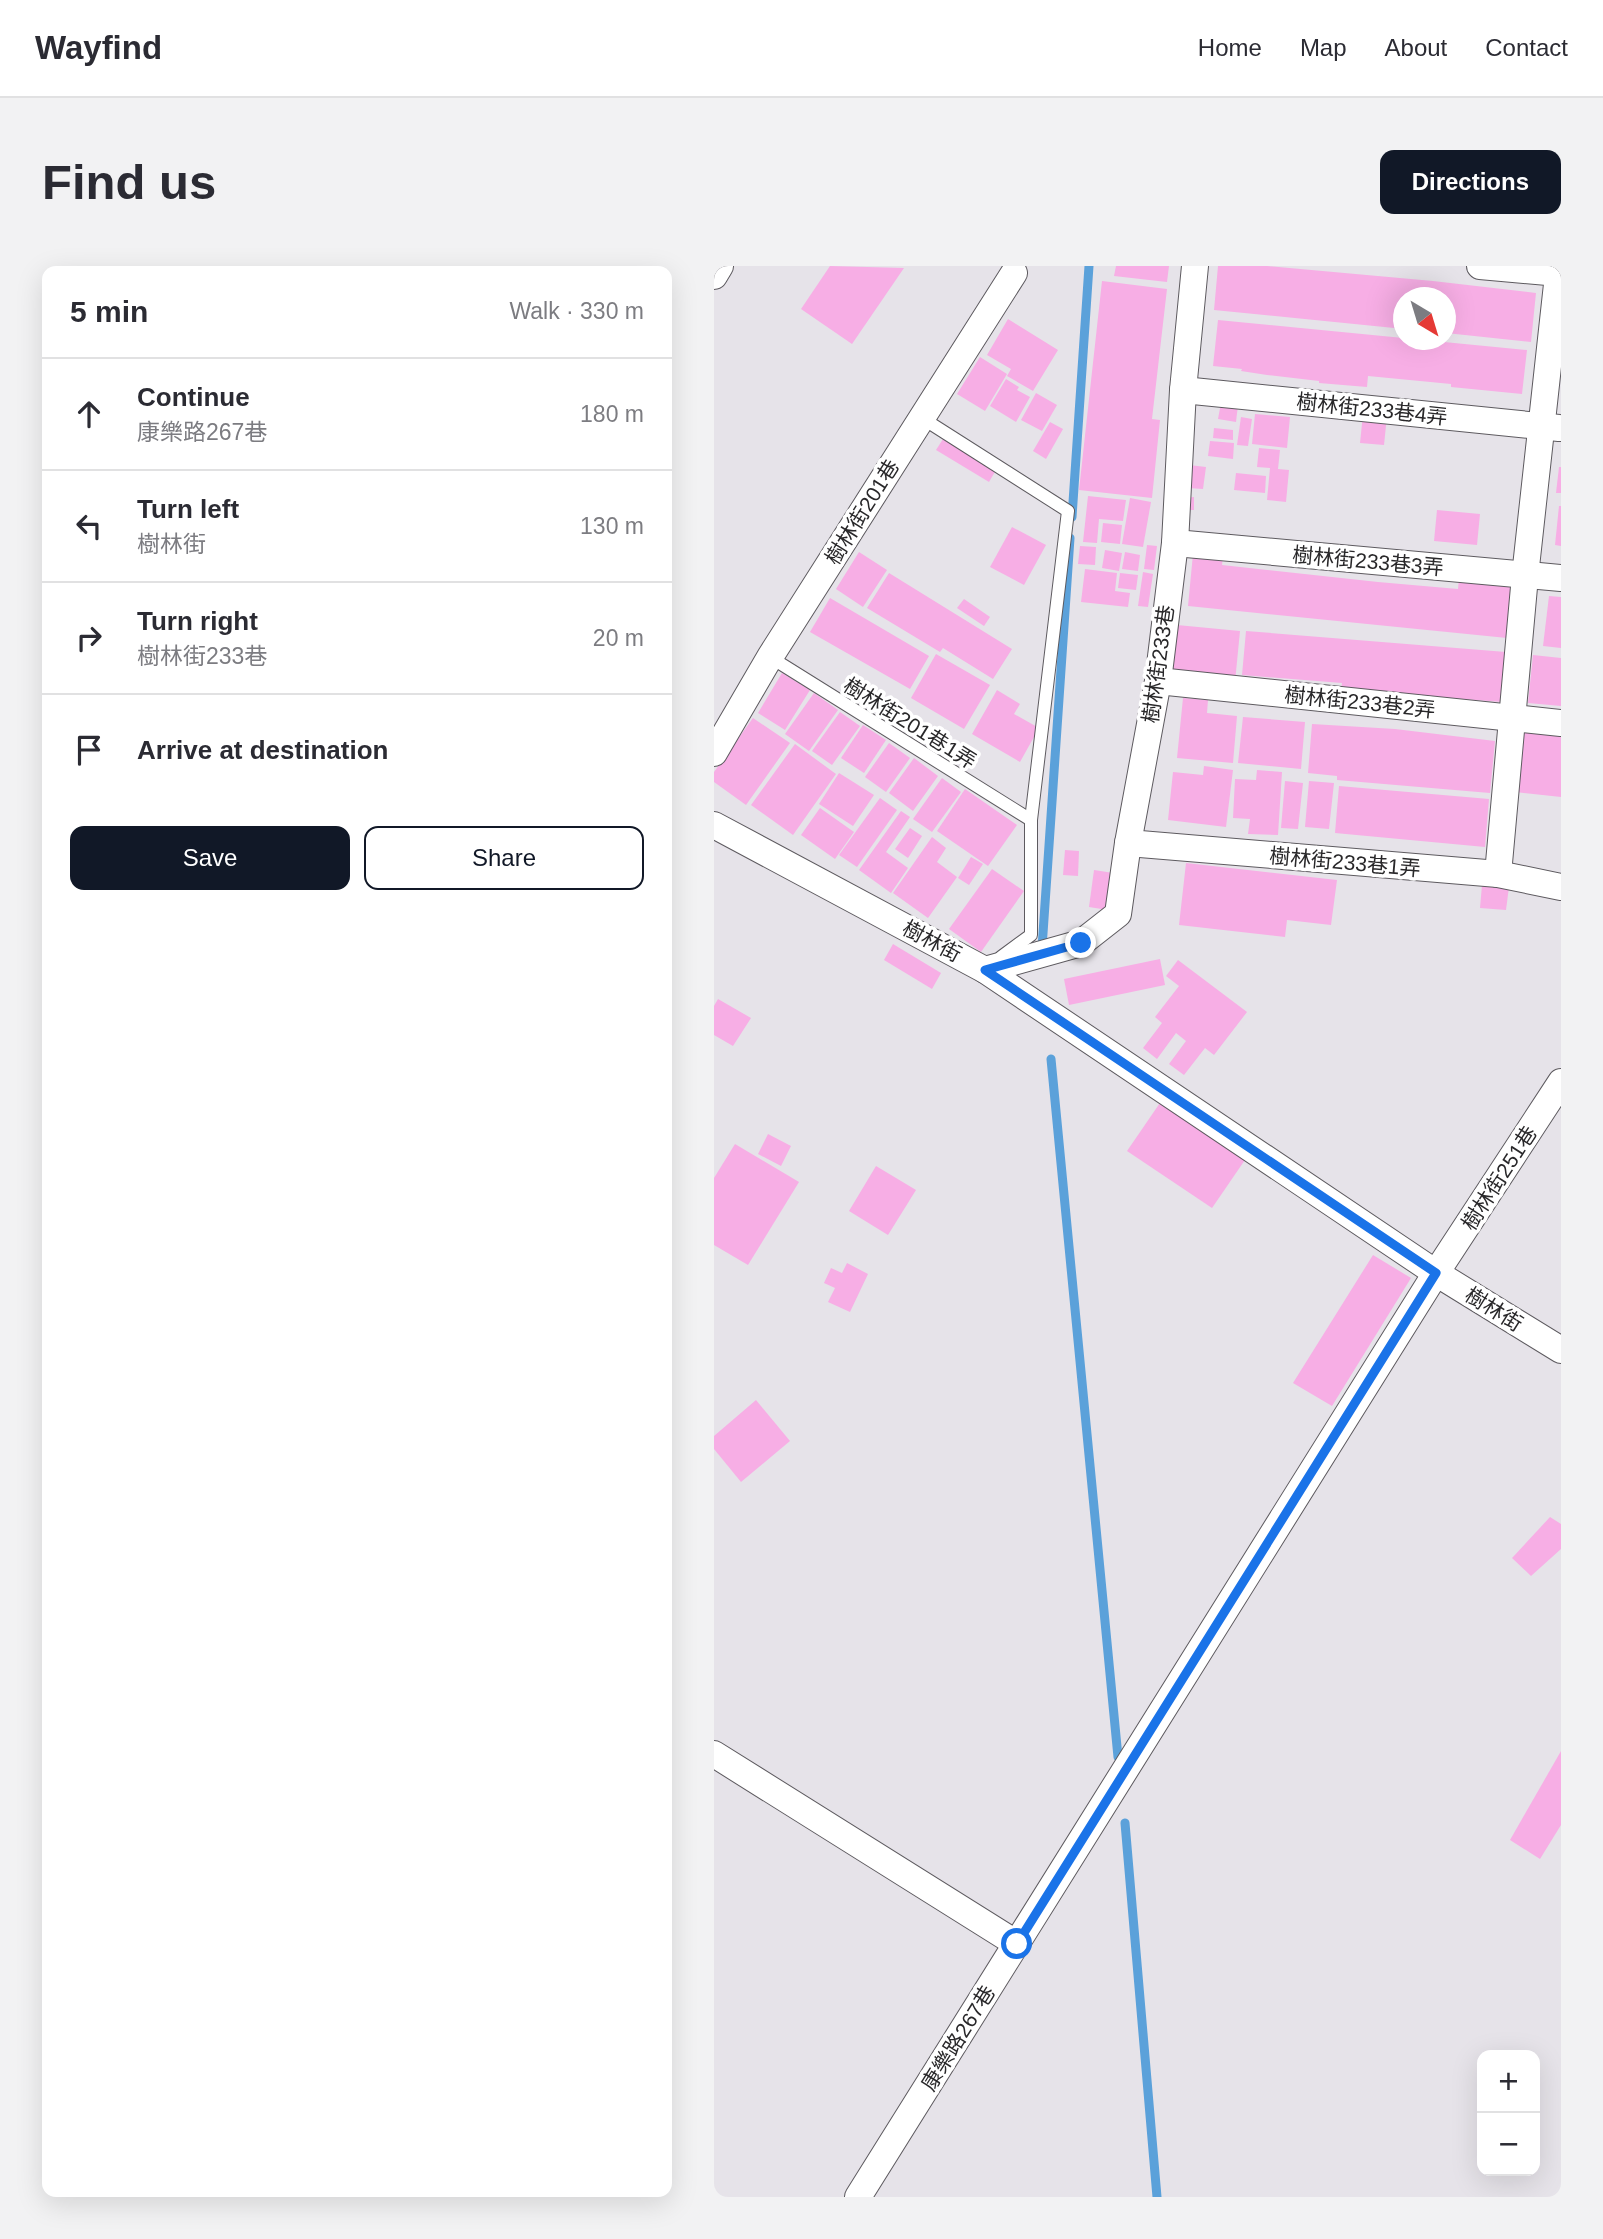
<!DOCTYPE html>
<meta charset="utf-8">
<style>
body{margin:0;font-family:Arial,"Noto Sans TC",sans-serif;background:#f2f2f3;color:#2b2b33}
.controls{position:absolute;right:21px;bottom:21px;display:grid;overflow:hidden;border-radius:14px;box-shadow:0 7px 28px #0002}
.controls button{width:63px;height:63px;display:grid;place-items:center;padding:0;border:0;border-bottom:2px solid #e1e1e2;background:#fff;color:#2b2b33;font:35px sans-serif}
.compass{position:absolute;left:679px;top:21px;width:63px;height:63px;border-radius:50%;background:#fff;box-shadow:0 7px 28px #0002;rotate:142deg}
.stop{position:absolute;width:21px;height:21px;margin:-16px;border:5px solid #1a73e8;border-radius:50%;background:#fff}
.stop.end{background:#1a73e8;border-color:#fff;box-shadow:0 2px 7px #0008}
.list{margin:0;padding:0;list-style:none}
h2{display:flex;justify-content:space-between;align-items:center;height:91px;margin:0;padding:0 28px;font-size:30px}
h2 small{font-size:23px;font-weight:400;color:#7c7c81}
.list li{display:grid;grid-template-columns:46px 1fr auto;gap:21px;align-items:center;box-sizing:border-box;height:112px;padding:0 28px;border-top:2px solid #e1e1e2}
.list b{display:block;font-size:26px;white-space:nowrap}
.list p{margin:0;font-size:23px;white-space:nowrap;color:#7c7c81}
.list em{font-size:23px;font-style:normal;color:#7c7c81}
.actions{display:flex;gap:14px;padding:21px 28px}
.actions a{flex:1;padding:16px 0;border:2px solid #111827;border-radius:14px;text-align:center;font-size:24px;color:#111827}
.actions .main{background:#111827;color:#fff}
.icon{flex:none;width:38px;height:38px;fill:none;stroke:currentColor;stroke-width:2;stroke-linecap:round;stroke-linejoin:round}
.map{position:relative;flex:none;width:847px;height:1931px;overflow:hidden;border-radius:14px}
header{display:flex;align-items:center;gap:42px;box-sizing:border-box;height:98px;padding:0 35px;background:#fff;border-bottom:2px solid #e1e1e2}
header strong{font-size:33px}
nav{display:flex;gap:38px;margin-inline-start:auto;font-size:24px}
.intro{display:flex;align-items:center;justify-content:space-between;box-sizing:border-box;height:168px;padding:0 42px}
h1{margin:0;font-size:49px}
.button{padding:18px 32px;border-radius:14px;background:#111827;color:#fff;font-size:24px;font-weight:700}
main{display:flex;gap:42px;padding:0 42px}
aside{flex:1;background:#fff;border-radius:14px;box-shadow:0 7px 28px #0002}
.map>svg:first-child{display:block}
</style>
<header>
<strong>Wayfind</strong>
<nav><a>Home</a><a>Map</a><a>About</a><a>Contact</a></nav>
</header>
<div class="intro"><h1>Find us</h1><a class="button">Directions</a></div>
<main>
<aside>
<h2>5 min<small>Walk · 330 m</small></h2>
<ul class="list">
<li><svg class="icon" aria-label="ahead" viewBox="0 0 24 24"><path d="M12 20V5M6 11l6-6 6 6"/></svg><div><b>Continue</b><p>康樂路267巷</p></div><em>180 m</em></li>
<li><svg class="icon" aria-label="left" viewBox="0 0 24 24"><path d="M17 20v-9H6M10 6l-5 5 5 5"/></svg><div><b>Turn left</b><p>樹林街</p></div><em>130 m</em></li>
<li><svg class="icon" aria-label="right" viewBox="0 0 24 24"><path d="M7 20v-9h11M14 6l5 5-5 5"/></svg><div><b>Turn right</b><p>樹林街233巷</p></div><em>20 m</em></li>
<li><svg class="icon" aria-label="arrive" viewBox="0 0 24 24"><path d="M6 21V4h12l-3 4 3 4H6"/></svg><div><b>Arrive at destination</b></div></li>
</ul>
<div class="actions"><a class="main">Save</a><a>Share</a></div>
</aside>
<div class="map">
<svg width="847" height="1931" viewBox="0 0 847 1931">
<rect width="100%" height="100%" fill="#e6e3e9"/>
<g fill="none" stroke-linecap="round" stroke-linejoin="round">
<g stroke="#5ba1da" stroke-width="9">
<path d="M358 251 375 0"/>
<path d="M328 682 356 272"/>
<path d="M337 793 404 1491"/>
<path d="M411 1557 443 1931"/>
</g>
</g>
<g fill="#f7aee5">
<path d="M116 0 190 2 138 78 87 43Z"/>
<path d="M402 0H455L453 16 400 10Z"/>
<path d="M504 0H553L719 15 822 27 817 76 732 67V32H690V63L500 44Z"/>
<path d="M388 15 453 23 438 153 446 154 438 232 365 224Z"/>
<path d="M294 53 344 84 319 125 293 110 297 103 273 89Z"/>
<path d="M504 54 813 84 808 128 737 121V118L654 110 653 121 605 117V115L553 109 527 105 528 103 499 100Z"/>
<path d="M266 91 293 108 271 145 243 128Z"/>
<path d="M292 113 305 121 303 124 316 131 302 156 276 140Z"/>
<path d="M322 127 343 139 328 165 307 154Z"/>
<path d="M507 137 524 139 522 156 504 153Z"/>
<path d="M541 148 576 151 573 182 538 178Z"/>
<path d="M649 148 673 150 670 179 646 177Z"/>
<path d="M527 151 538 153 534 180 523 179Z"/>
<path d="M336 156 349 163 332 193 319 185Z"/>
<path d="M500 162 519 164V174L499 172Z"/>
<path d="M229 173 282 204 275 216 222 184Z"/>
<path d="M496 175 520 177 519 193 494 190Z"/>
<path d="M545 182 566 184 564 203 575 204 572 236 553 234 556 202 543 201Z"/>
<path d="M475 199 492 201 489 223 474 222Z"/>
<path d="M845 201H847V227H842Z"/>
<path d="M522 207 552 210 551 227 520 224Z"/>
<path d="M374 230 412 234 409 255 385 253 383 277 369 276Z"/>
<path d="M480 231V244H470V232Z"/>
<path d="M416 232 437 236 429 281 408 278Z"/>
<path d="M845 240H847V280L841 279Z"/>
<path d="M723 244 766 248 763 279 720 275Z"/>
<path d="M389 257 408 259 406 278 387 276Z"/>
<path d="M298 261 332 279 310 319 276 301Z"/>
<path d="M433 279 443 280 440 304 430 303Z"/>
<path d="M366 280 382 281 381 299 364 298Z"/>
<path d="M391 284 408 287 405 305 388 302Z"/>
<path d="M145 286 173 304 149 341 122 323Z"/>
<path d="M411 286 426 289 424 305 408 303Z"/>
<path d="M479 288 509 291 508 299 664 316 744 323 745 313 798 318 793 372 474 340Z"/>
<path d="M371 303 403 307 401 325 416 327 414 341 367 336Z"/>
<path d="M429 306 439 308 434 341 424 340Z"/>
<path d="M175 307 298 383 279 413 229 382 226 386 153 342Z"/>
<path d="M406 307 424 309 422 324 404 322Z"/>
<path d="M835 330 847 331V382L829 380Z"/>
<path d="M116 332 215 390 196 423 96 366Z"/>
<path d="M250 333 276 351 270 360 243 342Z"/>
<path d="M463 359 526 365 521 416 458 411Z"/>
<path d="M532 365 792 386 788 436 627 424 628 417 528 409Z"/>
<path d="M222 388 276 419 250 463 197 432Z"/>
<path d="M819 389 847 392V440L814 437Z"/>
<path d="M68 407 96 424 71 464 44 447Z"/>
<path d="M283 424 306 438 300 448 325 462 306 496 258 468Z"/>
<path d="M100 427 124 444 95 485 71 468Z"/>
<path d="M469 432 494 434 493 447 523 450 519 497 463 492Z"/>
<path d="M126 446 146 460 118 499 98 485Z"/>
<path d="M529 451 591 456 587 503 524 497Z"/>
<path d="M39 452 76 477 32 539 0 516V506Z"/>
<path d="M598 458 681 463 781 475 776 527 623 514V510L594 507Z"/>
<path d="M149 459 172 474 150 507 127 492Z"/>
<path d="M809 463 847 467V531L801 526Z"/>
<path d="M175 477 196 492 172 526 151 511Z"/>
<path d="M81 478 122 508 79 569 37 539Z"/>
<path d="M200 492 224 510 199 545 175 527Z"/>
<path d="M490 500 519 504 512 561 454 554 459 506 489 509Z"/>
<path d="M543 504 568 506 564 569 534 568 536 553 519 552 521 513 542 514Z"/>
<path d="M125 507 160 529 139 560 105 538Z"/>
<path d="M228 512 247 526 218 566 199 553Z"/>
<path d="M571 515 589 517 584 563 567 562Z"/>
<path d="M595 515 620 517 615 563 591 561Z"/>
<path d="M625 520 775 533 771 581 621 567Z"/>
<path d="M251 523 303 559 274 600 223 565Z"/>
<path d="M166 532 183 544 143 601 125 589Z"/>
<path d="M106 542 140 566 121 593 87 569Z"/>
<path d="M187 545 196 551 172 586 194 602 177 627 145 604Z"/>
<path d="M196 562 208 570 194 592 181 583Z"/>
<path d="M218 571 232 582 223 596 243 611 214 652 179 627Z"/>
<path d="M351 584 365 585 364 610 349 609Z"/>
<path d="M257 591 269 598 255 619 244 612Z"/>
<path d="M472 597 623 614 617 659 573 654 571 671 465 659Z"/>
<path d="M278 603 310 625 267 686 235 663Z"/>
<path d="M380 604 406 608 400 645 375 641Z"/>
<path d="M768 619 795 621 792 644 766 642Z"/>
<path d="M179 678 227 707 218 723 170 694Z"/>
<path d="M446 693 451 719 355 739 350 713Z"/>
<path d="M464 694 533 746 500 789 491 782 470 809 455 798 472 775 462 767 443 793 429 782 448 757 441 751 465 720 452 710Z"/>
<path d="M4 733 37 752 19 780 0 769V740Z"/>
<path d="M448 834 533 891 498 942 413 885Z"/>
<path d="M54 868 77 880 67 900 44 888Z"/>
<path d="M21 878 85 916 34 999 0 979V912Z"/>
<path d="M162 900 202 924 174 969 135 945Z"/>
<path d="M659 989 697 1012 618 1140 579 1117Z"/>
<path d="M133 997 154 1008 136 1046 114 1036 121 1022 110 1017 117 1002 128 1007Z"/>
<path d="M42 1134 76 1175 27 1216 0 1183V1170Z"/>
<path d="M836 1251 847 1258V1283L817 1310 798 1292Z"/>
<path d="M847 1485V1559L826 1593 796 1574Z"/>
</g>
<g fill="none" stroke-linecap="round" stroke-linejoin="round">
<defs>
<g id="service">
<path d="M208 152 354 245 317 554V669L287 691"/>
<path d="M56 391 317 554"/>
</g>
<g id="minor">
<path d="M766 0 845 7"/>
<path d="M0 10 6 0"/>
<path d="M469 124 845 162"/>
<path d="M461 277 847 312"/>
<path d="M444 415 847 457"/>
<path d="M0 487 56 391 300 7"/>
<path d="M0 559 271 704 722 1007 847 1084"/>
<path d="M414 577 784 608 847 621"/>
<path d="M784 608 811 310 845 0"/>
<path d="M271 704 367 677 404 648 414 577 444 415 461 277 469 124 481 0"/>
<path d="M0 1488 303 1678"/>
<path d="M144 1931 722 1007 847 816"/>
</g>
</defs>
<use href="#service" stroke="#5d5a5f" stroke-width="14"/>
<use href="#minor" stroke="#5d5a5f" stroke-width="28"/>
<use href="#service" stroke="#fff" stroke-width="12"/>
<use href="#minor" stroke="#fff" stroke-width="26"/>
</g>
<g fill="none" stroke-linecap="round" stroke-linejoin="round">
<path stroke="#1a73e8" stroke-width="9" d="M303 1678 722 1007 271 704 367 677"/>
</g>
<g text-anchor="middle" dominant-baseline="central" stroke-width="7" stroke-linejoin="round" paint-order="stroke">
<g font-size="21" fill="#29282a" stroke="#fff">
<text transform="translate(658 143) rotate(6)">樹林街233巷4弄</text>
<text transform="translate(148 246) rotate(-58)">樹林街201巷</text>
<text transform="translate(654 295) rotate(5)">樹林街233巷3弄</text>
<text transform="translate(444 398) rotate(-82)">樹林街233巷</text>
<text transform="translate(646 436) rotate(6)">樹林街233巷2弄</text>
<text transform="translate(196 457) rotate(32)">樹林街201巷1弄</text>
<text transform="translate(631 596) rotate(5)">樹林街233巷1弄</text>
<text transform="translate(218 675) rotate(28)">樹林街</text>
<text transform="translate(785 912) rotate(-57)">樹林街251巷</text>
<text transform="translate(780 1043) rotate(32)">樹林街</text>
<text transform="translate(244 1772) rotate(-58)">康樂路267巷</text>
</g>
</g>
</svg>
<div class="controls">
<button>+</button>
<button>−</button>
</div>
<svg class="compass" viewBox="-18 -18 36 36"><path d="M0-13l5 13h-10z" fill="#e53935"/><path d="M0 13l5-13h-10z" fill="#7c7c81"/></svg>
<div class="stop" style="left:303px;top:1678px"></div>
<div class="stop end" style="left:367px;top:677px"></div>
</div>
</main>
